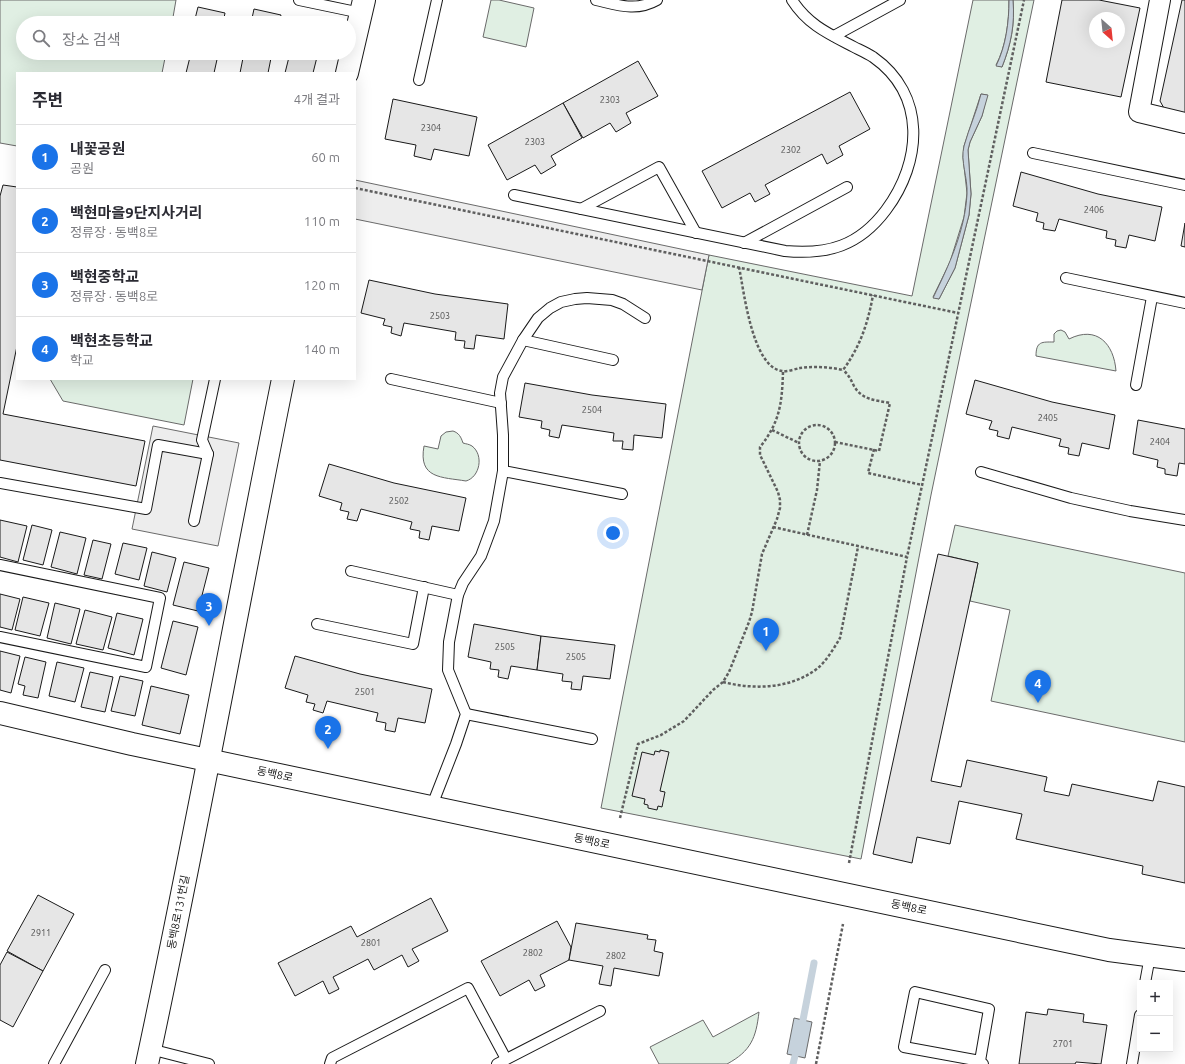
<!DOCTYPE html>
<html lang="ko">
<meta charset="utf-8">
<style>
body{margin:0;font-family:Ubuntu,"Noto Sans KR",sans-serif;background:#f2f2f3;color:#2b2b33}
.controls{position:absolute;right:12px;bottom:12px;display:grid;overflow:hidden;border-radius:0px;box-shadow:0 4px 16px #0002}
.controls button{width:36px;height:36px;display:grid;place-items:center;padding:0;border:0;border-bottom:1px solid #e1e1e2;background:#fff;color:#2b2b33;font:20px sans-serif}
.compass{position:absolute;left:1089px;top:12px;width:36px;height:36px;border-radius:50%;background:#fff;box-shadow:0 4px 16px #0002;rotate:153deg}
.you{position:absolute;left:613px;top:533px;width:14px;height:14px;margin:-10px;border:3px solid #fff;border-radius:50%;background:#1a73e8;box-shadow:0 0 0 6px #1a73e833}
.badge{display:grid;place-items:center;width:26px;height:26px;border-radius:50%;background:#1a73e8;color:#fff;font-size:13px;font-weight:700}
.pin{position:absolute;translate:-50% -33px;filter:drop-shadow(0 1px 2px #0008)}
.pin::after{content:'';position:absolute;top:21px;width:14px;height:12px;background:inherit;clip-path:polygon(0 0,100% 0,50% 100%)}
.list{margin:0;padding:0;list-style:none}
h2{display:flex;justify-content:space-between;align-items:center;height:52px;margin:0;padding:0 16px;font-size:17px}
h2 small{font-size:13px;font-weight:400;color:#7c7c81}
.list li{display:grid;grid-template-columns:26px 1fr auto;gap:12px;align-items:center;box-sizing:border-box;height:64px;padding:0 16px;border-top:1px solid #e1e1e2}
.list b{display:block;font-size:15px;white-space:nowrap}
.list p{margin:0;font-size:13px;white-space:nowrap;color:#7c7c81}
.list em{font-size:13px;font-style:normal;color:#7c7c81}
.icon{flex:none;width:22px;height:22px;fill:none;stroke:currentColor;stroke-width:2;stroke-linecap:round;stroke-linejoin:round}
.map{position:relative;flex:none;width:1185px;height:1064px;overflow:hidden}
.search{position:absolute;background:#fff;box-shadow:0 4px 16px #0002;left:16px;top:16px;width:340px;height:44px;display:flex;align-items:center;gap:10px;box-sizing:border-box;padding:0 14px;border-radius:22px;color:#7c7c81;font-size:15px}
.panel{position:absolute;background:#fff;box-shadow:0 4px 16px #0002;left:16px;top:72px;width:340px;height:308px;border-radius:0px}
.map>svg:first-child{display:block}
</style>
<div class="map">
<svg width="1185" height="1064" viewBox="0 0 1185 1064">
<rect width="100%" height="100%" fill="#fff"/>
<g fill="#e0efe3" stroke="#6a6a6a" fill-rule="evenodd">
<path d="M0 0H176L172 23H23V53H166L162 73H17V146L0 143Z"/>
<path d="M491 0H499L534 8 526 47 483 37Z"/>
<path d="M973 0H1009C1009 22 1006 46 996 65L1002 67C1011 45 1015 24 1013 0H1034L931 495 861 859 601 808 709 255 912 296ZM981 94 987 95 982 116 970 142 968 150 971 194 969 215 955 268 939 299 933 297 950 262 964 217 967 193 963 157 964 146Z"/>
<path d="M1061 330 1065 332 1069 339C1097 325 1114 344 1116 371L1036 356C1036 341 1042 342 1054 342V334L1057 331Z"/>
<path d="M50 379H193L184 425 63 401Z"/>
<path d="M453 431C459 433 461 437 463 443 466 444 469 444 472 446 484 455 480 477 466 481 442 477 418 479 424 446L438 449 441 436 446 432Z"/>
<path d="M955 525 1185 573V742L991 701 1010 610 970 601 978 563 948 556Z"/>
<path d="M759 1012C756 1038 751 1051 727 1064H659L650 1047 703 1020 713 1037Z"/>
</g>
<g fill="#ededed" stroke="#6a6a6a">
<path d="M355 180 709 255 702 290 355 219Z"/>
<path d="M153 426 239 443 218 546 132 529Z"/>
</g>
<g fill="#c6d2dc" stroke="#6a6a6a">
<path d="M1009 0H1013C1015 25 1011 44 1002 67L996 66C1006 46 1009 22 1009 0Z"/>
<path d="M981 94 988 95 982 116 970 142 968 150 971 194 969 215 955 268 939 299 933 298C949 265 965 231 967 194 968 178 960 161 964 146 969 128 977 111 981 94Z"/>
<path d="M794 1018 812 1022 805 1058 787 1054Z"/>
</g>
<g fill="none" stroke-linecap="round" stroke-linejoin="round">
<g stroke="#c6d2dc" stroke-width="7">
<path d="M803 1020 814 963"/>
<path d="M793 1064 795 1056"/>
</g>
</g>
<g fill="#e6e6e6" stroke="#1a1a1a" fill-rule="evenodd">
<path d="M1062 0H1099L1140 8 1121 97 1046 82ZM1095 18H1119V42H1095Z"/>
<path d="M1182 0H1185V114L1165 110 1160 101Z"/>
<path d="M198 7 225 13 223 23H194Z"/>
<path d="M254 9 281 15 279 23H251Z"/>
<path d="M298 18 320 23H297Z"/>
<path d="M191 53H216V55H218L214 73H186Z"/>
<path d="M244 53H272L268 73H240Z"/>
<path d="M290 53H318L313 73H285Z"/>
<path d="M638 61 658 96 626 113 631 123 616 132 610 123 583 138 563 103Z"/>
<path d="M850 92 870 129 839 146 843 155 827 164 822 154 765 185 770 194 755 202 750 193 722 208 702 171Z"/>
<path d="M393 99 477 117 469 156 434 149 431 160 414 156 416 145 385 139Z"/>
<path d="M563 103 582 138 551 156 556 165 541 174 535 165 507 180 488 145Z"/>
<path d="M1021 172 1098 194 1162 207 1155 241 1129 235 1126 248 1115 246 1116 240 1106 238 1107 231 1059 219 1055 231 1043 229 1044 223 1036 221 1038 213 1013 206Z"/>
<path d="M3 185 17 187V346L3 414 145 441 136 486 0 460V196Z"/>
<path d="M1185 223V247L1181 246Z"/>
<path d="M369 280 435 294 508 304 504 339 476 335 474 349 464 348 465 341 455 340 456 332 404 323 401 336 391 333 392 327 383 325 385 319 361 313Z"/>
<path d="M975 380 1052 402 1115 415 1109 449 1082 443 1079 456 1068 454 1069 448 1059 446 1061 439 1012 427 1009 439 997 436 998 431 989 429 992 421 966 414Z"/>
<path d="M525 383 592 395 666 404 662 438 634 435 633 450 622 449 623 441H613L614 433 562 425 559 438 549 436 550 430 541 428 542 421 519 417Z"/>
<path d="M1138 420 1185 429V464L1179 463 1177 476 1165 474V469L1157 467 1158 460 1133 454Z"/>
<path d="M329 464 394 483 466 498 459 531 432 526 429 540 419 538 420 531 410 529 412 522 361 509 357 521 347 519 349 512 340 510 342 503 319 496Z"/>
<path d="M0 520 27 526 18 562 0 557Z"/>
<path d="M32 525 52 530 43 565 23 560Z"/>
<path d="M60 532 86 538 77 574 51 567Z"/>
<path d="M93 540 111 544 102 579 84 575Z"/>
<path d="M123 543 147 548 139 580 115 574Z"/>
<path d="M152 552 176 558 167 592 144 586Z"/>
<path d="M938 554 978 563 931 781 961 787 967 760 1047 777 1044 791 1069 796 1072 784 1153 801 1158 781 1185 787V883L1142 874 1143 866 1016 839 1022 814 959 801 950 844 917 837 912 863 873 854Z"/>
<path d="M184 562 209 568 198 611 173 605Z"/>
<path d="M0 594 20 599 12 630 0 627Z"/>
<path d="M23 597 49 603 40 636 15 630Z"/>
<path d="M55 603 80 609 71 644 47 638Z"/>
<path d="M85 610 112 617 103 650 76 644Z"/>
<path d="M117 613 143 619 134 655 108 648Z"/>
<path d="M173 621 198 627 186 675 161 668Z"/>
<path d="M474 624 541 636 537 670 511 666 508 679 498 677 499 670 490 669 491 662 468 657Z"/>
<path d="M541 636 615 645 610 679 583 676 581 690 571 689 572 682 562 681 563 674 537 670Z"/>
<path d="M0 651 20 656 11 693 0 690Z"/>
<path d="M295 656 360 674 432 689 425 723 398 718 395 732 385 730 386 723 376 721 378 713 327 701 323 713 313 710 315 704 306 702 308 695 285 688Z"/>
<path d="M25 657 46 662 38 698 23 695 25 686 18 684Z"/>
<path d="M57 662 84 668 75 702 49 696Z"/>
<path d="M90 672 113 677 105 712 81 707Z"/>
<path d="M120 676 143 681 135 716 111 711Z"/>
<path d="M151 686 189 695 180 734 142 725Z"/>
<path d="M660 750 669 752 660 791 665 792 662 807 658 806 657 810 648 808V805L644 804 645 799 632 796 642 752 654 755 655 751 660 752Z"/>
<path d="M38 895 74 914 43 971 7 951Z"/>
<path d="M431 898 448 931 412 949 419 961 408 967 402 955 374 970 368 959 333 977 339 989 329 994 323 981 295 996 278 963 351 926 357 937Z"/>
<path d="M557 921 571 947 569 960 540 975 545 986 535 991 529 980 500 996 481 961Z"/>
<path d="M576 923 648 935 647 939 656 940 654 951 663 953 659 976 614 968 611 986 599 984 603 966 569 960Z"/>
<path d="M7 952 43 971 13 1027 0 1020V965Z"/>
<path d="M1048 1009 1084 1014 1083 1022 1107 1025 1101 1064 1076 1062 1075 1064H1019L1026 1012 1047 1015Z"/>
</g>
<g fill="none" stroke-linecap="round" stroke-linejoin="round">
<defs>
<g id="lane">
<path d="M299 0 361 13"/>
<path d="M596 0C618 5 636 12 657 0"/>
<path d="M834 36 900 0"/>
<path d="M419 80 437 0"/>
<path d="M1033 153 1185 185"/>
<path d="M514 195 785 251C828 255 859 246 886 210 922 162 927 95 873 57 867 53 860 50 854 47 829 34 808 25 792 0"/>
<path d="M581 209 659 167 696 233"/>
<path d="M744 243 847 187"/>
<path d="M1066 278 1185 303"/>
<path d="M523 340 613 360"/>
<path d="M391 379 501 403"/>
<path d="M1136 385 1152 297"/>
<path d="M503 471 622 494"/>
<path d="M981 472 1071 498 1130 511 1185 520"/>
<path d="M0 483 146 509 158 445 208 454"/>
<path d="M194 521 208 454 202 440 215 379"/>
<path d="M0 565 160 598 146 667 0 637"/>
<path d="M351 571 458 595"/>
<path d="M317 624 413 644 424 587"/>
<path d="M466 714 592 739"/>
<path d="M431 808 456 744 466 714 448 670 449 642 458 595 463 583 481 556 494 521 503 471V435L500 393 503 377 523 340 538 318 550 308 561 302 575 299 587 298 612 300 623 304 645 318"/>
<path d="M1145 983 1150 956"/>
<path d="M150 1049 209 1064"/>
<path d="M980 1061 989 1009 915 992 904 1047 980 1061 983 1064"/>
<path d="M54 1064 105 970"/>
<path d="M330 1064 332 1058 468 988 506 1059"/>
<path d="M497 1064 600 1011"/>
<path d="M1132 1064 1140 1015"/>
</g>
<path id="street" d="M1160 0 1139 112 1185 123"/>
<g id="secondary">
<path d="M347 73 364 0"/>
<path d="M0 713 132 744 1109 950 1185 960"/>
<path d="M147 1064C196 836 237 607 283 379"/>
</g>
</defs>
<use href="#lane" stroke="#1a1a1a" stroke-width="12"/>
<use href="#street" stroke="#1a1a1a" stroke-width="22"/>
<use href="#secondary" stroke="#1a1a1a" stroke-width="24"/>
<g stroke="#5f5f5f" stroke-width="2.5" stroke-dasharray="3 2" stroke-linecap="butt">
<path d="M355 188 958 313"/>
<path d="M739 267C744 291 752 367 782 371 787 372 795 369 800 368 815 366 829 367 843 370 860 347 868 323 873 295"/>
<circle cx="817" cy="443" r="18"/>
<path d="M772 430 799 443"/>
<path d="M835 442 879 451 890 403C875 400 862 400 854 386 851 380 849 375 843 370"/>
<path d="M874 449 868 473 922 485"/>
<path d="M773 527 907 557 1024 0"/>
<path d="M807 535 817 490 820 461"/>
<path d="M723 682C755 690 791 689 818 668 827 660 834 648 840 638L858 547"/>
<path d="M620 818 638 744 661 735 684 721 713 690 723 682 729 672 749 622 752 612 762 554 777 519 780 508V500L778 492 764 463 760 455V447C780 422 782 403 783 372"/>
<path d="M849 863 907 557"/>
<path d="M816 1064 843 924"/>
</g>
<use href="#lane" stroke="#fff" stroke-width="10"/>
<use href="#street" stroke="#fff" stroke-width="20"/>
<use href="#secondary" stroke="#fff" stroke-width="22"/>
</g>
<g text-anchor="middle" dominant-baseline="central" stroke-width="3" stroke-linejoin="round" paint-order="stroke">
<g font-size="9" fill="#4d4d4d">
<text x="610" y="100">2303</text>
<text x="431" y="128">2304</text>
<text x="535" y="142">2303</text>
<text x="791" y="150">2302</text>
<text x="1094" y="210">2406</text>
<text x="440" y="316">2503</text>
<text x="592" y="410">2504</text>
<text x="1048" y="418">2405</text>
<text x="1160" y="442">2404</text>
<text x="399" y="501">2502</text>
<text x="505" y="647">2505</text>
<text x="576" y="657">2505</text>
<text x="365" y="692">2501</text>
<text x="41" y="933">2911</text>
<text x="371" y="943">2801</text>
<text x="533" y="953">2802</text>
<text x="616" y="956">2802</text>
<text x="1063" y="1044">2701</text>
</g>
<g font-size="11" fill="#1a1a1a" stroke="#fff">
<text transform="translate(275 774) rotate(12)">동백8로</text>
<text transform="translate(592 841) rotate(12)">동백8로</text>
<text transform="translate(909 907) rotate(12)">동백8로</text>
<text transform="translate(178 912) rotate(-79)">동백8로131번길</text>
</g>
</g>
</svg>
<div class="controls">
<button>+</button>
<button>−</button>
</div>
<svg class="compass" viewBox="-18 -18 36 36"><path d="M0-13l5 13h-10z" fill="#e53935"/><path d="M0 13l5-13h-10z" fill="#7c7c81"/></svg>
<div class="you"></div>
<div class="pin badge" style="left:766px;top:651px">1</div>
<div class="pin badge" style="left:328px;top:749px">2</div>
<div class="pin badge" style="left:209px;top:626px">3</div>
<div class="pin badge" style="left:1038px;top:703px">4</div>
<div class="search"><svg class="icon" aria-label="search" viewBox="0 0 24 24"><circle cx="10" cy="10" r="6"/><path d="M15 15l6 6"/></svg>장소 검색</div>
<section class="panel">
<h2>주변<small>4개 결과</small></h2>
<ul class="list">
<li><span class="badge">1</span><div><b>내꽃공원</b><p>공원</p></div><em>60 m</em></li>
<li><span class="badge">2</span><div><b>백현마을9단지사거리</b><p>정류장 · 동백8로</p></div><em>110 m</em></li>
<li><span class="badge">3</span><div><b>백현중학교</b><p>정류장 · 동백8로</p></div><em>120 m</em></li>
<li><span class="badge">4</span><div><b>백현초등학교</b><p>학교</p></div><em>140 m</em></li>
</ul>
</section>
</div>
